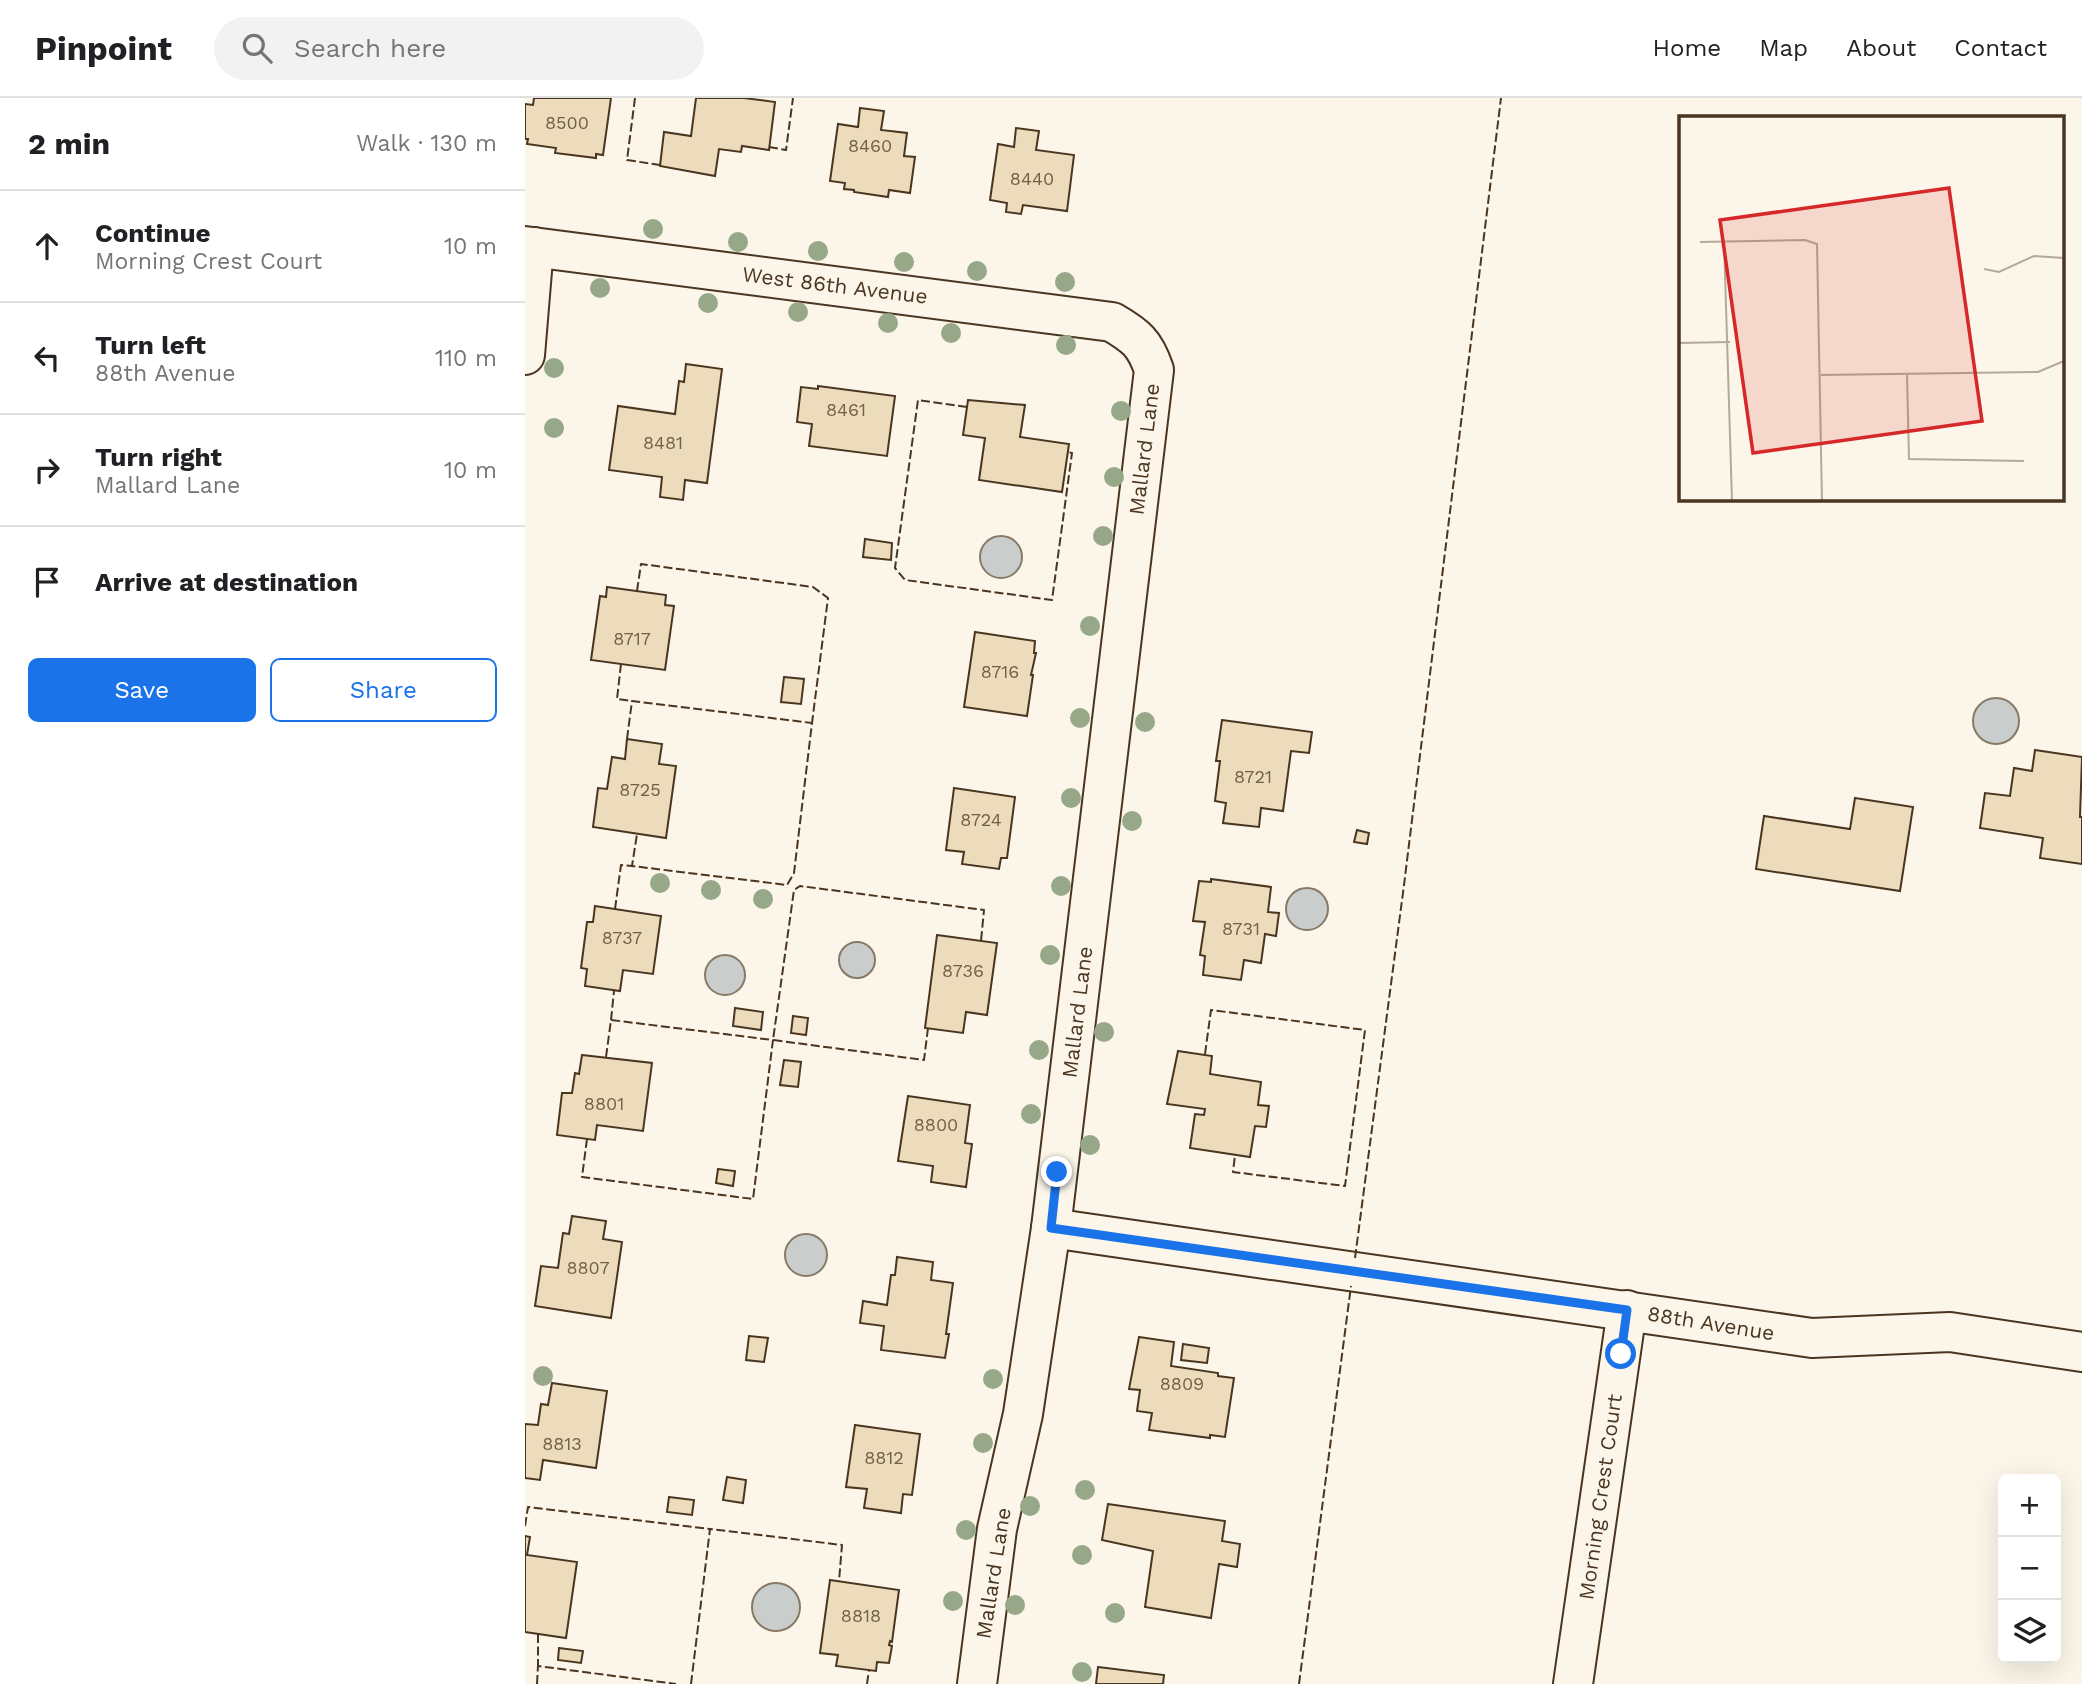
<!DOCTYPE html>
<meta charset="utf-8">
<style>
body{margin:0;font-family:"Work Sans",sans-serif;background:#f2f2f2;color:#202124}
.controls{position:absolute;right:21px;bottom:21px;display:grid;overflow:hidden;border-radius:10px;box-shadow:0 7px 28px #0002}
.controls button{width:63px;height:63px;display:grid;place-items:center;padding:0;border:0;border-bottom:2px solid #e0e0e0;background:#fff;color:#202124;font:35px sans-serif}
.stop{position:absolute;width:21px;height:21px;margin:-16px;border:5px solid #1a73e8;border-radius:50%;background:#fff}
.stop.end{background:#1a73e8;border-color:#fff;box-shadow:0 2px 7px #0008}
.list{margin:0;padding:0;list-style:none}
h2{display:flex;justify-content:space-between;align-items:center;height:91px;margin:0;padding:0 28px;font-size:30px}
h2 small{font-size:23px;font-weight:400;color:#757577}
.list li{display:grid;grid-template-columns:46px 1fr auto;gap:21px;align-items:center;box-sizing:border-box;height:112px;padding:0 28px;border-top:2px solid #e0e0e0}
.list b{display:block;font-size:26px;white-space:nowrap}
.list p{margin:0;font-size:23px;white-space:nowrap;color:#757577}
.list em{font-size:23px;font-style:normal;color:#757577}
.actions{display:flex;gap:14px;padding:21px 28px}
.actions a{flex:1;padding:16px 0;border:2px solid #1a73e8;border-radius:10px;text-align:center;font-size:24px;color:#1a73e8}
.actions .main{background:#1a73e8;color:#fff}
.icon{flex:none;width:38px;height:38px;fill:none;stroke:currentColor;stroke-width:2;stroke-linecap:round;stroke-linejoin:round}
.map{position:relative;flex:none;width:1557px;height:1586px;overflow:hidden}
header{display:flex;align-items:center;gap:42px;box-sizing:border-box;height:98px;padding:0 35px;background:#fff;border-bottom:2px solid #e0e0e0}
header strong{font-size:33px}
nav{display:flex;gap:38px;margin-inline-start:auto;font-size:24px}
.search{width:490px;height:63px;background:#f2f2f2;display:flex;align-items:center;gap:18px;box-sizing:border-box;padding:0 24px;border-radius:38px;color:#757577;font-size:26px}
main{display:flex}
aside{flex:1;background:#fff}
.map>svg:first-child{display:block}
</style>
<header>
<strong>Pinpoint</strong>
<div class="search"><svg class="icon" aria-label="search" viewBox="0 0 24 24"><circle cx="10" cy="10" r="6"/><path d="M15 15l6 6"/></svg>Search here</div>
<nav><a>Home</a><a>Map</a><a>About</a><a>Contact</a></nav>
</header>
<main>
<aside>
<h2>2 min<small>Walk · 130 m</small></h2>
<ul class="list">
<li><svg class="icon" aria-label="ahead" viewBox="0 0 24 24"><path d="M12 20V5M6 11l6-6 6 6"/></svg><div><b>Continue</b><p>Morning Crest Court</p></div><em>10 m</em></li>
<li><svg class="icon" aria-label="left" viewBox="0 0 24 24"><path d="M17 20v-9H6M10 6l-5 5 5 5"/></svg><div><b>Turn left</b><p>88th Avenue</p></div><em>110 m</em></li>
<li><svg class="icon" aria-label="right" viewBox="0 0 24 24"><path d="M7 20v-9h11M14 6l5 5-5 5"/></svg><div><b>Turn right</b><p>Mallard Lane</p></div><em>10 m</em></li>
<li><svg class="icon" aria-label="arrive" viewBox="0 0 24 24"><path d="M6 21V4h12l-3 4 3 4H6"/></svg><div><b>Arrive at destination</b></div></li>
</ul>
<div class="actions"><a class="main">Save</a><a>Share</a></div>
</aside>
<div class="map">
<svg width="1557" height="1586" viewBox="0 0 1557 1586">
<rect width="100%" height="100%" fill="#fbf6e9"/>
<g fill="#c9cecd" stroke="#887966" stroke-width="2">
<circle cx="476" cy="459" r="21"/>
<circle cx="1471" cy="623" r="23"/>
<circle cx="782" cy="811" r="21"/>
<circle cx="332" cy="862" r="18"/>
<circle cx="200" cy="877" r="20"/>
<circle cx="281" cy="1157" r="21"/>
<circle cx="251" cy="1509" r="24"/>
</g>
<g fill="#ecdcbc" stroke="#4a3520" stroke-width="2">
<path d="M9 0H86L78 57 71 56V60L30 55 31 50 2 46 3 41H0V6L8 7Z"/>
<path d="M171 0H219L250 4 244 52 217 48 216 54 194 51 190 78 135 68 139 34 166 38Z"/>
<path d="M335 10 359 13 356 32 382 35 379 58 390 59 385 95 364 92 363 99 329 94V92L319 91 320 85 305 83 313 26 333 29Z"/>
<path d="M491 30 514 33 511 52 549 57 542 113 498 107 496 116 481 114 482 105 465 102 473 46 489 49Z"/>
<path d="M161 266 197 271 182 385 160 382 158 402 135 399 137 379 84 372 93 308 150 316 154 283 159 284Z"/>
<path d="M293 288 370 298 362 358 284 348 287 326 272 324 276 289 293 291Z"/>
<path d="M443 302 500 307 495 339 544 346 537 394 454 382 460 340 438 337Z"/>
<path d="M340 441 367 445 366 462 338 459Z"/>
<path d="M82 489 141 497 140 507 149 508 140 572 66 562 75 498 81 499Z"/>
<path d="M450 534 510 543 509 555H511L506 577H508L502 618 439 609Z"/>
<path d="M259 579 279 581 276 606 256 604Z"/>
<path d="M697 622 787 634 784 655 766 653 758 713 736 710 734 729 698 725 701 705 690 703 695 663H691Z"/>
<path d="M102 641 137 646 134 666 151 668 141 740 68 729 73 690 82 691 87 659 100 661Z"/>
<path d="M1510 652 1557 659 1555 719H1557V766L1515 760 1518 740 1455 730 1460 695 1485 698 1489 670 1507 673Z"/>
<path d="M429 690 490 699 482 760H476L474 771 437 766 439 754 421 752Z"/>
<path d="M1330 700 1388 709 1375 793 1231 771 1239 718 1325 731Z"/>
<path d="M832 732 844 735 842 746 829 744Z"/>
<path d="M686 781 746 789 743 814 754 815 751 838 740 836 736 865 719 862 716 882 678 877 680 858 675 857 680 824 668 823 674 783 686 784Z"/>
<path d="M70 808 136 818 128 876 98 872 95 893 60 888 62 871 56 870 62 824H68Z"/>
<path d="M412 837 472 845 462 917 441 914 438 935 400 930Z"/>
<path d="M210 910 238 914 236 932 208 928Z"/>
<path d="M268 918 283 920 281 937 266 935Z"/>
<path d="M653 953 687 958 685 976 736 984 733 1007 744 1008 741 1029 730 1028 725 1059 665 1050 670 1016 679 1017 680 1011 642 1006Z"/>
<path d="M57 957 127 965 118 1033 72 1027 70 1042 32 1037 37 995H47L50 975 54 976Z"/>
<path d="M259 962 276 964 273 989 255 987Z"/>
<path d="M383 998 445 1007 440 1045 447 1046 441 1089 406 1084 408 1068 373 1063Z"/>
<path d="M193 1071 210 1073 208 1088 191 1085Z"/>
<path d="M47 1118 81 1123 78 1141 97 1144 86 1220 10 1208 16 1168 33 1170 38 1135 44 1136Z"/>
<path d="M372 1159 408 1164 406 1182 428 1185 421 1236H424L420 1260 356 1252 359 1228 335 1225 338 1203 362 1207 366 1177H370Z"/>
<path d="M224 1238 243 1240 239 1264 221 1262Z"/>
<path d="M614 1239 649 1244 646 1268 693 1275V1278L709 1280 700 1339 685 1337V1340L624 1332 627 1315 612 1313 615 1292 604 1291Z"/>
<path d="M658 1246 684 1250 682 1265 656 1262Z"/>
<path d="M27 1285 82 1293 71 1370 18 1362 15 1382 0 1380V1326L13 1327 16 1306 23 1307Z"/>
<path d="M330 1327 395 1336 387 1397 378 1396 376 1415 339 1410 342 1391 321 1389Z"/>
<path d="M202 1379 221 1382 218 1405 198 1402Z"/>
<path d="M144 1399 169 1402 167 1417 142 1414Z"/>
<path d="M583 1406 700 1423 697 1443 715 1446 712 1469 694 1466 686 1520 620 1509 628 1453 577 1442Z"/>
<path d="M0 1438 5 1439 2 1457 52 1464 41 1540 0 1534Z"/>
<path d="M305 1482 374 1492 367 1544 365 1543 364 1547 367 1548 364 1565 352 1564 351 1573 311 1568 313 1557 295 1555Z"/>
<path d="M34 1550 58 1553 56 1565 33 1562Z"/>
<path d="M573 1569 639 1577 638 1586H571Z"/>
</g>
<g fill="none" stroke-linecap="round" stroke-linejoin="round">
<defs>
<g id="minor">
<path d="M0 148 587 224C611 238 620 245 629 272L526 1130 498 1316 472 1431 452 1586"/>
<path d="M0 257 9 149"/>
<path d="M526 1130 1287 1240 1425 1234 1557 1254"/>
<path d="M1048 1586 1102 1212"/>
</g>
</defs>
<use href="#minor" stroke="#4a3520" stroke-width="42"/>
<use href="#minor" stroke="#fbf6e9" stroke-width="38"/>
<g stroke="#4a3520" stroke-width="2" stroke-dasharray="9 3.5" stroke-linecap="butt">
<path d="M110 0 102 62 135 67"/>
<path d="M244 49 261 52 268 0"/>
<path d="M442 309 393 302 370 470 380 482 527 502 547 355 543 354"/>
<path d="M112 493 116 466 288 489 303 500 287 625"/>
<path d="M96 566 92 601 107 603"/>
<path d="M102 641 107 603 287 625 269 775 262 787 107 768 112 736"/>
<path d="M90 811 96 767 107 768"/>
<path d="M86 922 89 893"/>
<path d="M403 930 399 962 248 942 269 792 275 788 459 812 456 843"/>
<path d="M680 956 686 912 840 932 820 1088 708 1074 710 1057"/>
<path d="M62 1041 57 1079 228 1101 248 942 86 922 81 959"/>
<path d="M830 1160 879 787 976 0"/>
<path d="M0 1428 3 1409 185 1431"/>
<path d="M13 1536V1568"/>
<path d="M12 1586 13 1568 151 1586"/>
<path d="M166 1586 185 1431 317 1447 314 1483"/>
<path d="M342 1586 344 1572"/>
<path d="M774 1586 826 1188"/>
</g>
</g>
<g fill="#96a887">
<circle cx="128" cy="131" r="10"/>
<circle cx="213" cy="144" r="10"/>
<circle cx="293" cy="153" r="10"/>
<circle cx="379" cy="164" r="10"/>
<circle cx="452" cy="173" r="10"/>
<circle cx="540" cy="184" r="10"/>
<circle cx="75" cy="190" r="10"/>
<circle cx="183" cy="205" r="10"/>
<circle cx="273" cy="214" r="10"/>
<circle cx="363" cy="225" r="10"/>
<circle cx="426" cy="235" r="10"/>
<circle cx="541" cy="247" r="10"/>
<circle cx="29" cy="270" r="10"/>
<circle cx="596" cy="313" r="10"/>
<circle cx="29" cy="330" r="10"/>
<circle cx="589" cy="379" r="10"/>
<circle cx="578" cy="438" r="10"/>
<circle cx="565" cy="528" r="10"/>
<circle cx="555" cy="620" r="10"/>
<circle cx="620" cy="624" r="10"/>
<circle cx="546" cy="700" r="10"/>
<circle cx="607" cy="723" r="10"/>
<circle cx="135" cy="785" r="10"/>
<circle cx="536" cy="788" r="10"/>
<circle cx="186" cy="792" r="10"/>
<circle cx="238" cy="801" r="10"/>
<circle cx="525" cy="857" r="10"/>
<circle cx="579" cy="934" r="10"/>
<circle cx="514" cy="952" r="10"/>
<circle cx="506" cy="1016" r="10"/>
<circle cx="565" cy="1047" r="10"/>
<circle cx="18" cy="1278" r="10"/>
<circle cx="468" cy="1281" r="10"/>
<circle cx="458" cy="1345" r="10"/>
<circle cx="560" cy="1392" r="10"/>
<circle cx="505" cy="1408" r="10"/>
<circle cx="441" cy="1432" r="10"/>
<circle cx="557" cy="1457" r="10"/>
<circle cx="428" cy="1503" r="10"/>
<circle cx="490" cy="1507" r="10"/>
<circle cx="590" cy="1515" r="10"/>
<circle cx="557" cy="1574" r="10"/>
</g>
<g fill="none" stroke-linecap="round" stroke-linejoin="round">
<path stroke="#1a73e8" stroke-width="9" d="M532 1074 526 1130 1102 1212 1096 1256"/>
</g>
<g text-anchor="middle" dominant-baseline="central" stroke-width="5" stroke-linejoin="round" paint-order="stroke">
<g font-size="18" fill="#725f47">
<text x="42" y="24">8500</text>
<text x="345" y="47">8460</text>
<text x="507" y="80">8440</text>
<text x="321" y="311">8461</text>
<text x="138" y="344">8481</text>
<text x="107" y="540">8717</text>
<text x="475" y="573">8716</text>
<text x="728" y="678">8721</text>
<text x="115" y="691">8725</text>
<text x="456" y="721">8724</text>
<text x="716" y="830">8731</text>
<text x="97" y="839">8737</text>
<text x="438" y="872">8736</text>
<text x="79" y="1005">8801</text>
<text x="411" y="1026">8800</text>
<text x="63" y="1169">8807</text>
<text x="657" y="1285">8809</text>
<text x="37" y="1345">8813</text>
<text x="359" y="1359">8812</text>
<text x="336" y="1517">8818</text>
</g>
<g font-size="21" fill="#4a3520" stroke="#fbf6e9">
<text transform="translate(310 187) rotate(7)">West 86th Avenue</text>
<text transform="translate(619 351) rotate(-83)">Mallard Lane</text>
<text transform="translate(552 914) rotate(-83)">Mallard Lane</text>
<text transform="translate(1186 1225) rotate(9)">88th Avenue</text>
<text transform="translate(1075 1399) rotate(-82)">Morning Crest Court</text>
<text transform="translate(468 1475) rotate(-81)">Mallard Lane</text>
</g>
</g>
<g transform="translate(1154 18)">
<rect width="385" height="385" fill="#fbf6e9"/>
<path fill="none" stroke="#b4a999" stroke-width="2" d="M45 125 53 385M21 126 126 124 138 128 143 385M305 153 320 156 355 140 385 142M0 227 51 226M142 259 359 256 385 245M228 259 230 343 345 345"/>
<path fill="#d62828" fill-opacity="0.15" stroke="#d62828" stroke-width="3.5" d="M270 72 303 305 74 337 41 104Z"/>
<rect width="385" height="385" fill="none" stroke="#4a3520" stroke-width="3.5"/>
</g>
</svg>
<div class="controls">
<button>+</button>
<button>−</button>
<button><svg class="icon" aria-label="layers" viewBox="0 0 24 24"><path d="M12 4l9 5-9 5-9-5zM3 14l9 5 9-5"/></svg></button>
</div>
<div class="stop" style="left:1096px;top:1256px"></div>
<div class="stop end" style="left:532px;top:1074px"></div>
</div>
</main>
